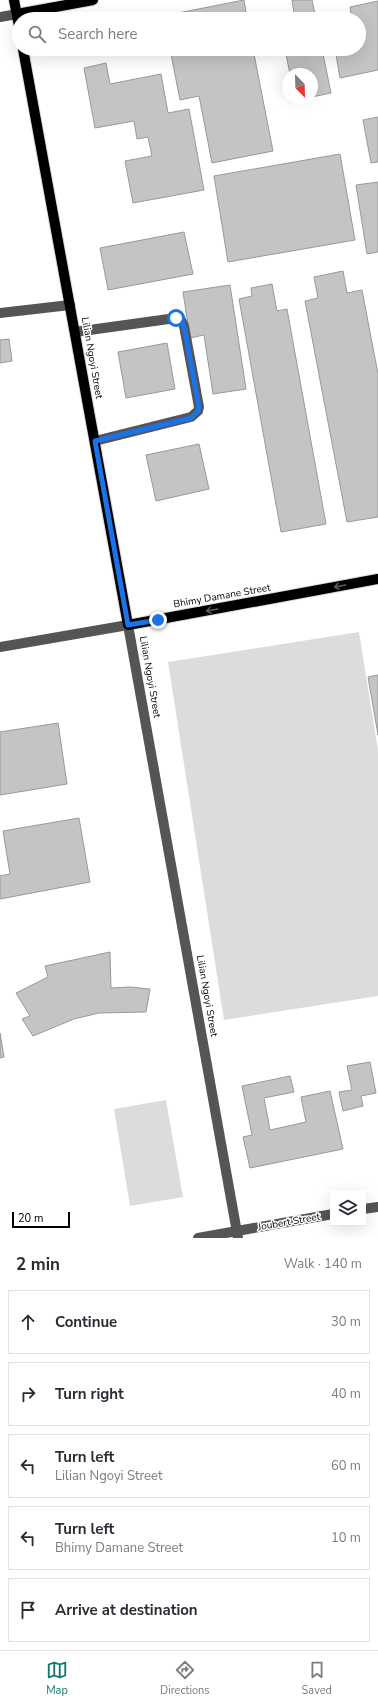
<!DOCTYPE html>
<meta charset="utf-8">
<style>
body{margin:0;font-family:"Nunito Sans",sans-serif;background:#f7f7f7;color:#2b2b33}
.controls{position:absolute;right:12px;bottom:12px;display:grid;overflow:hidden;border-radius:0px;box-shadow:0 4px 16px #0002}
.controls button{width:36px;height:36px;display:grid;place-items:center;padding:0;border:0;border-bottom:1px solid #e1e1e2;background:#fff;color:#2b2b33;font:20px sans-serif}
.compass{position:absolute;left:282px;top:68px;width:36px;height:36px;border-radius:50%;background:#fff;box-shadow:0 4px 16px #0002;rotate:157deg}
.scale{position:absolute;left:12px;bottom:10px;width:58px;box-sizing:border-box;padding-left:4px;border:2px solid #000;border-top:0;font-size:11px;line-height:14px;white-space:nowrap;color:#000;-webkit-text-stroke:3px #fff;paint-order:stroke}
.stop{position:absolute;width:12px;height:12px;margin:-9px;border:3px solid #1a73e8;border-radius:50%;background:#fff}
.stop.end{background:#1a73e8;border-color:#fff;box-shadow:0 1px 4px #0008}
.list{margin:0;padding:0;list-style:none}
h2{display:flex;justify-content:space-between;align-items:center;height:52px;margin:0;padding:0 16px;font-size:17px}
h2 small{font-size:13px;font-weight:400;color:#7c7c81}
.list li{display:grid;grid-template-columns:26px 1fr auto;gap:12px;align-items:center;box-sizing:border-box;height:64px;margin:0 8px 8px;padding:0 8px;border:1px solid #e1e1e2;border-radius:0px}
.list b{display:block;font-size:15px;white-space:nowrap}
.list p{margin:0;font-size:13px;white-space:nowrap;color:#7c7c81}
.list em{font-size:13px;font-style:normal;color:#7c7c81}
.icon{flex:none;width:22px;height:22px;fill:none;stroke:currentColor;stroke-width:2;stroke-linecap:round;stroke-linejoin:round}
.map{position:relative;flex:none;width:378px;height:1238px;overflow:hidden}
.search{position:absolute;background:#fff;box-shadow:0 4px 16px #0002;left:12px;right:12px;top:12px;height:44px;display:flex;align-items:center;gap:10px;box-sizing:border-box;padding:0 14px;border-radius:22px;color:#7c7c81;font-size:15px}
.sheet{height:412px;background:#fff}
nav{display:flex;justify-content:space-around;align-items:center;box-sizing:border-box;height:56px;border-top:1px solid #e1e1e2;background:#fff;font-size:11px;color:#7c7c81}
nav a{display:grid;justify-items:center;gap:2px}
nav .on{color:#0f766e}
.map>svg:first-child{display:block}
</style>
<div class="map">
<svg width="378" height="1238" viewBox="0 0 378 1238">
<rect width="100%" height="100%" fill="#fff"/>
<g fill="#dcdcdc">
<path d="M359 632 378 750V996L224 1020 168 662Z"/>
<path d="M166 1100 183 1197 130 1206 114 1109Z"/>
</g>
<g fill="#c4c4c4" stroke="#999">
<path d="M244 0 247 19H164L163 16Z"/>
<path d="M292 0H312L316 19H295Z"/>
<path d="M378 1V70L340 78 335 49H359V19H352L350 7Z"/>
<path d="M170 49H253L273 151 212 163 199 96 180 100Z"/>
<path d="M285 49H322L331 93 312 97V74H290Z"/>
<path d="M106 63 110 84 161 74 168 113 189 109 204 190 133 203 125 161 152 156 148 137 137 139 134 121 95 128 84 68Z"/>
<path d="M378 117V162L371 163 363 120Z"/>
<path d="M340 154 355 240 228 262 214 176Z"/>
<path d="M378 182V252L367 254 356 185Z"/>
<path d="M184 232 193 274 108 290 100 248Z"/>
<path d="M343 271 347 293 362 290 378 374V517L347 522 305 301 318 298 314 277Z"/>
<path d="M272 284 277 311 287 309 326 524 281 532 239 299 252 296 251 288Z"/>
<path d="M230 285 246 389 213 394 204 335 190 338 183 292Z"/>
<path d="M9 339 12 361 0 363V340Z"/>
<path d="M167 343 175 389 126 398 118 352Z"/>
<path d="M199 444 209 489 156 501 146 455Z"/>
<path d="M378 675V735L368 677Z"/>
<path d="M58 723 67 784 0 795V732Z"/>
<path d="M79 818 90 882 0 899V876L10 874 3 831Z"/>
<path d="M110 952 111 988 130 987 150 989 146 1012 99 1013 74 1019 33 1036 22 1019 30 1016 16 993 48 977 45 966Z"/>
<path d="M0 1033 4 1057 0 1058Z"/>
<path d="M370 1062 376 1093 361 1096 363 1106 343 1111 339 1092 352 1090 347 1066Z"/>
<path d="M290 1076 294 1092 264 1098 270 1130 306 1122 301 1097 330 1091 343 1149 250 1168 243 1137 252 1135 242 1086Z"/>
</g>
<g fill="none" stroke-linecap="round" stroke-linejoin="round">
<defs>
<g id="major">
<path d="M14 0 19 26"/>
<path d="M17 14 93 0"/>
<path d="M23 49 128 625 378 579"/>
</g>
</defs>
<use href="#major" stroke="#dbdbdb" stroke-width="12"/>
<g stroke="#555" stroke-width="10">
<path d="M0 17 17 14"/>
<path d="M0 313 70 305"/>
<path d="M75 332 176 318 181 320 184 326 199 407 198 411 191 417 95 441"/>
<path d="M0 647 128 625 238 1238"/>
<path d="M363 1209 378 1207"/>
<path d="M198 1238 333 1214"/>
</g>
<use href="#major" stroke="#000" stroke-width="10"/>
</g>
<defs><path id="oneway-shaft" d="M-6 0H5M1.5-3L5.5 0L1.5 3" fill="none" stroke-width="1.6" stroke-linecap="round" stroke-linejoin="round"/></defs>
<g stroke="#595959">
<use href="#oneway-shaft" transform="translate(340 586) rotate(170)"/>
<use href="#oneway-shaft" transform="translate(212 610) rotate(170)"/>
</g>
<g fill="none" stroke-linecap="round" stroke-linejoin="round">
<path stroke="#1a73e8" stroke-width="5" d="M158 620 128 625 95 441 191 418 198 411 199 407 184 326 181 320 176 318"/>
</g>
<g text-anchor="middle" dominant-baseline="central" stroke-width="3" stroke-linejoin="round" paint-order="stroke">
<g font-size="10" fill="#000" stroke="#fff">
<text transform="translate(92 358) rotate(80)">Lilian Ngoyi Street</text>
<text transform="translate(222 596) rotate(-10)">Bhimy Damane Street</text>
<text transform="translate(150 677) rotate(80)">Lilian Ngoyi Street</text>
<text transform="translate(207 996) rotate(80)">Lilian Ngoyi Street</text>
<text transform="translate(289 1222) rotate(-10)">Joubert Street</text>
</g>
</g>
</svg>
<div class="controls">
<button><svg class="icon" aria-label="layers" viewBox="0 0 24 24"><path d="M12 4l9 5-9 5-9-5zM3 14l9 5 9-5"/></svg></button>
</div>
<svg class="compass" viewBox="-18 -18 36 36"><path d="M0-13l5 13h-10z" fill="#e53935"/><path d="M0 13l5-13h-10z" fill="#7c7c81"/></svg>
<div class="scale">20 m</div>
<div class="stop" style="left:176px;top:318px"></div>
<div class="stop end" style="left:158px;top:620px"></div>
<div class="search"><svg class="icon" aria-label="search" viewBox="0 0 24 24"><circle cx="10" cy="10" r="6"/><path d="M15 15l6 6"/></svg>Search here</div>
</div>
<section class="sheet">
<h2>2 min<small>Walk · 140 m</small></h2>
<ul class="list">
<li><svg class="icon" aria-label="ahead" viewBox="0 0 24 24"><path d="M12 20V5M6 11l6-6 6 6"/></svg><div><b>Continue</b></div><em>30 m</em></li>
<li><svg class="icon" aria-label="right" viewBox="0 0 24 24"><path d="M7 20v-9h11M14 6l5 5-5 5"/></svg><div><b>Turn right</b></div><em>40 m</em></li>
<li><svg class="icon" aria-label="left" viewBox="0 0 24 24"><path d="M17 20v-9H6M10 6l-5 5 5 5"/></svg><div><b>Turn left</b><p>Lilian Ngoyi Street</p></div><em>60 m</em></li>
<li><svg class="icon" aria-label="left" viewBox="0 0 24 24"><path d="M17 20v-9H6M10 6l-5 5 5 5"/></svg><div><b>Turn left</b><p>Bhimy Damane Street</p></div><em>10 m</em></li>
<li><svg class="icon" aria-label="arrive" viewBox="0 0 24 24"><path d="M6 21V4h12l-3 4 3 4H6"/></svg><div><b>Arrive at destination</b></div></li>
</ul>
</section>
<nav>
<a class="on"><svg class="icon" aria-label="map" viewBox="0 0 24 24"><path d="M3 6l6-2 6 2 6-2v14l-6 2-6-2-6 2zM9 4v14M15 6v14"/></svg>Map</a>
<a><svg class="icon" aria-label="directions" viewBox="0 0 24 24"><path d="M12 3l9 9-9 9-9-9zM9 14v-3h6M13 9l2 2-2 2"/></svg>Directions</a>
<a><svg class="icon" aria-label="saved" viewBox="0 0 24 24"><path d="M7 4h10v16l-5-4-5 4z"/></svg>Saved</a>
</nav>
